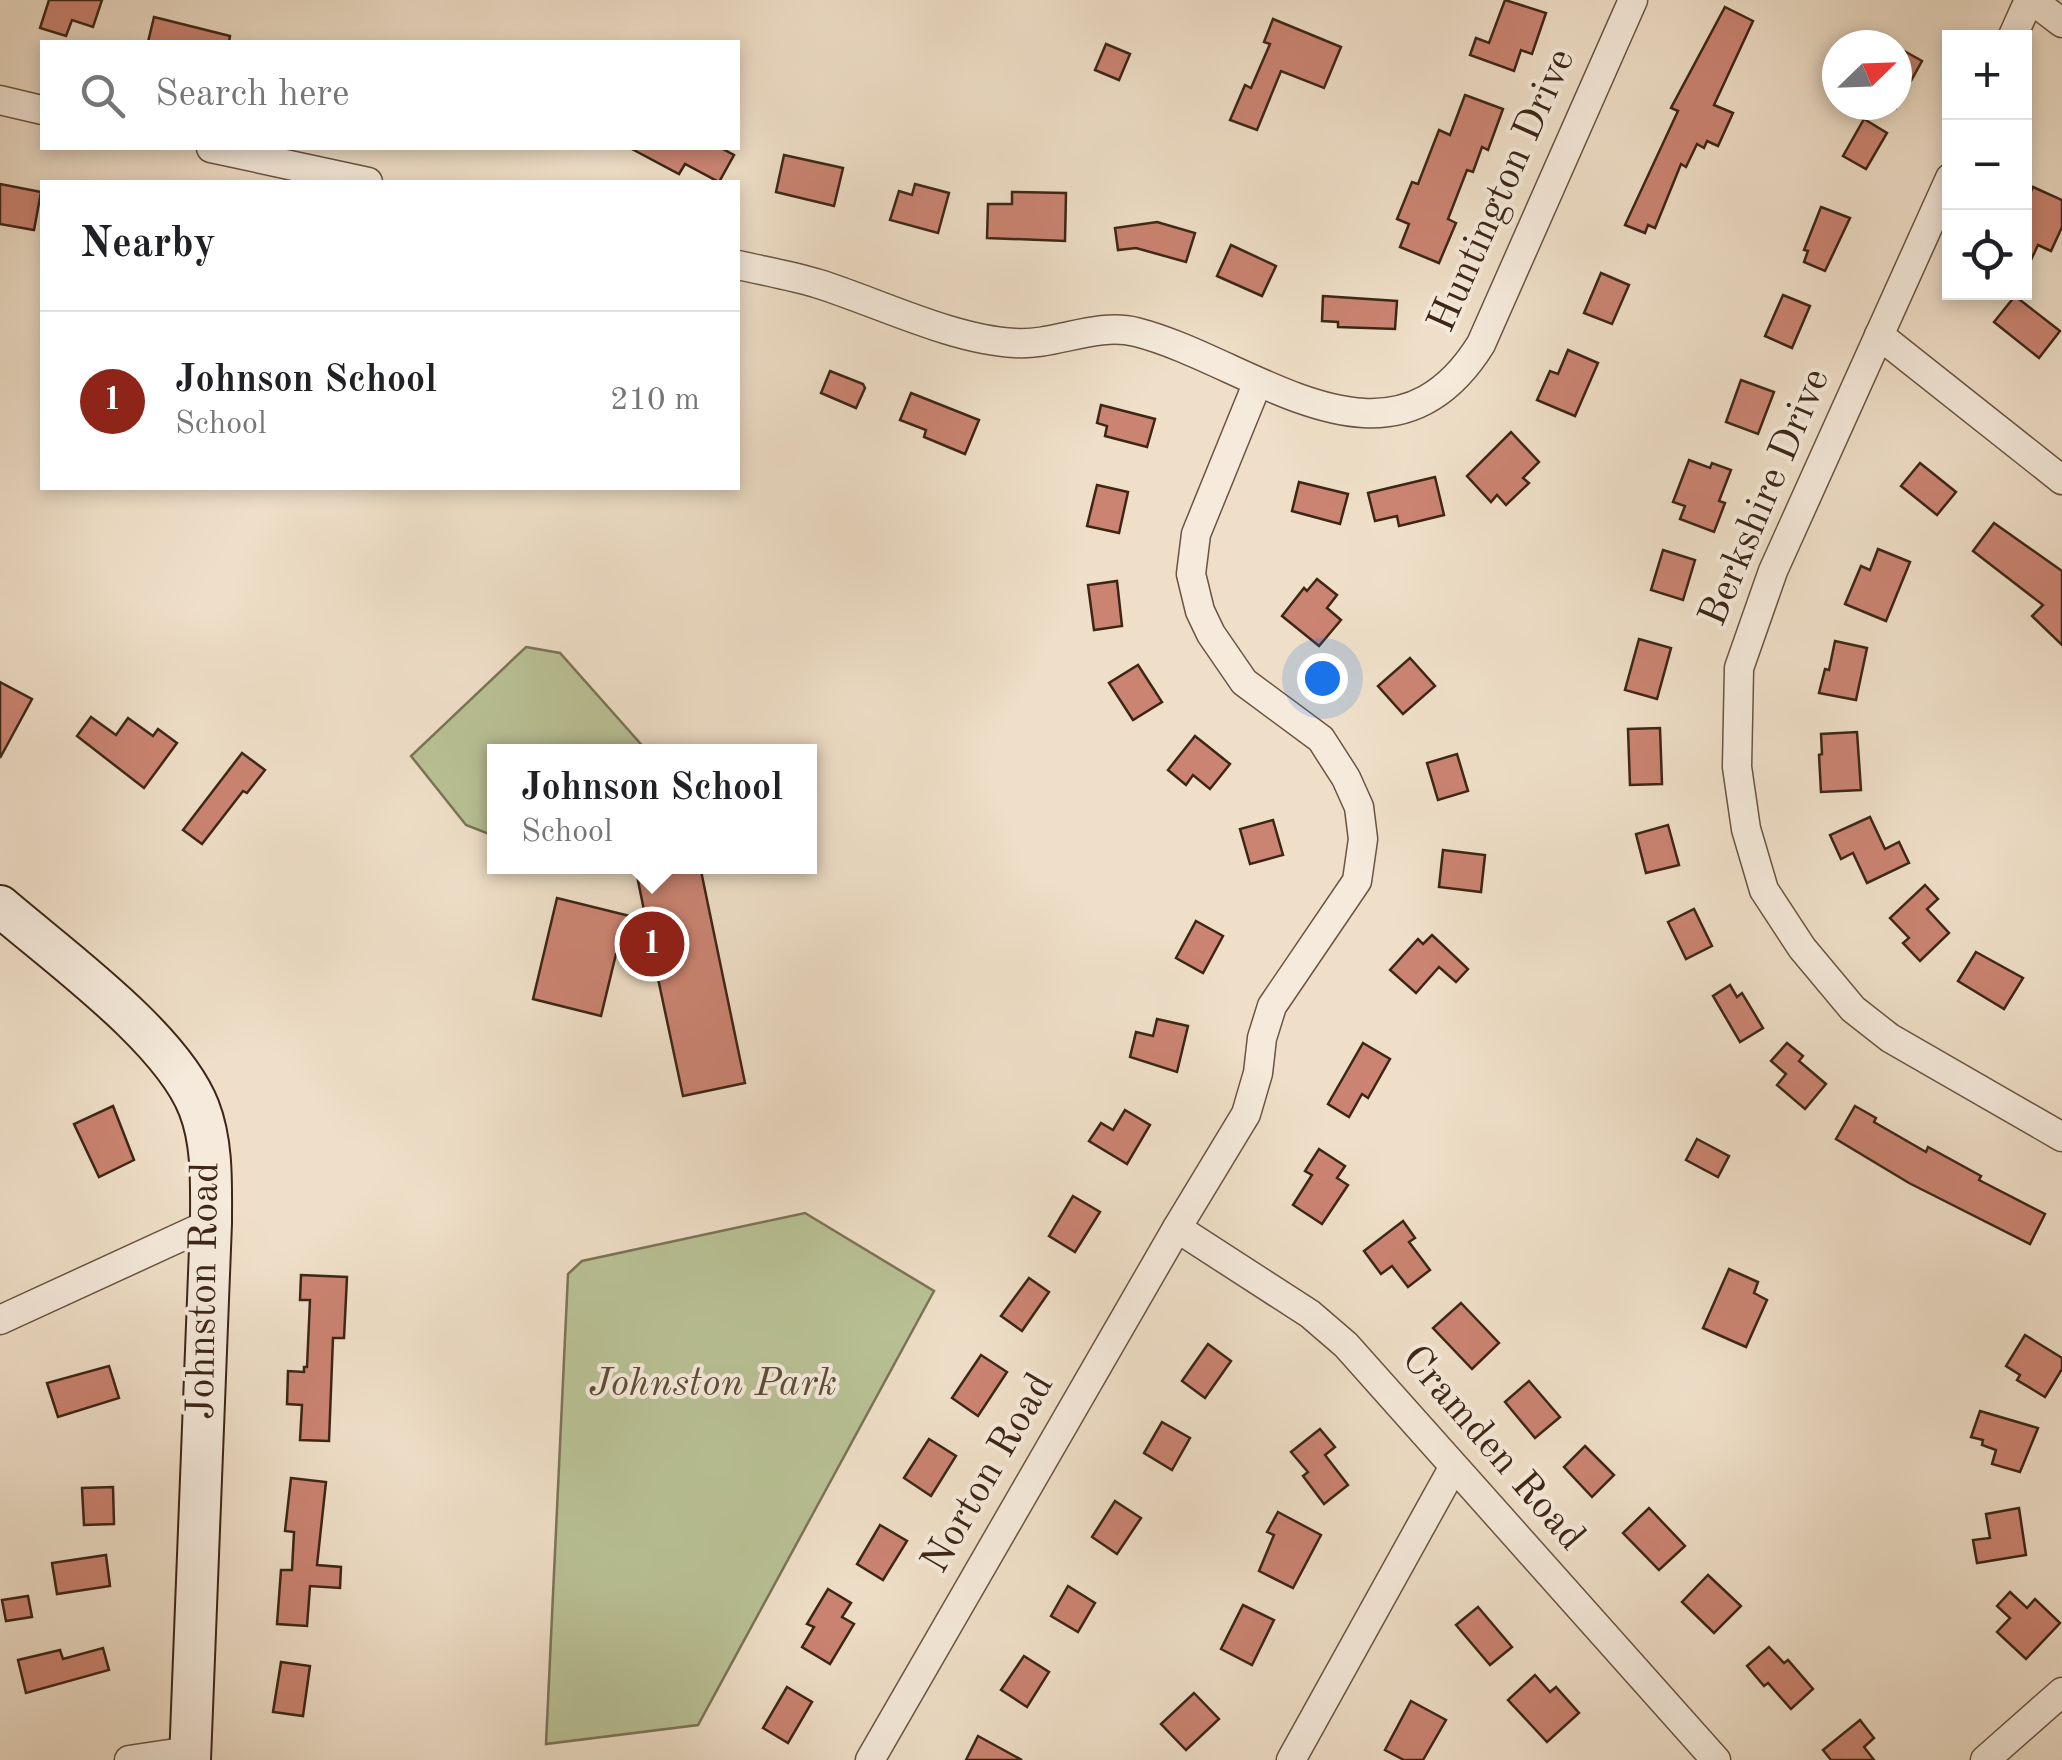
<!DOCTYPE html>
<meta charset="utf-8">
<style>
body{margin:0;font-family:"Old Standard TT",serif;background:#f6f6f6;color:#202124}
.controls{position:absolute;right:30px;top:30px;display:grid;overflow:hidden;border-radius:0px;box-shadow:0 5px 15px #0003}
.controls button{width:90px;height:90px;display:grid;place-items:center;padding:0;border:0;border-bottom:2px solid #e0e0e0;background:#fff;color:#202124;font:50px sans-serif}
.compass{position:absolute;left:1822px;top:30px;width:90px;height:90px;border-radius:50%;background:#fff;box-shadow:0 5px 15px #0003;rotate:67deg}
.you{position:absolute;left:1322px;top:678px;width:35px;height:35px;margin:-25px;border:8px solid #fff;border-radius:50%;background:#1a73e8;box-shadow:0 0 0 15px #1a73e833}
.badge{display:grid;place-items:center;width:65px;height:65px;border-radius:50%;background:#8f2418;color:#fff;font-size:32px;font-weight:700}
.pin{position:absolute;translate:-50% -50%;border:5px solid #fff;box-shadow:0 2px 10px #0006}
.popup{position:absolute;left:487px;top:744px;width:330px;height:130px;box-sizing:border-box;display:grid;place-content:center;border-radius:0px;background:#fff;filter:drop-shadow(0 2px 8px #0005);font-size:32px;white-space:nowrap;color:#757577}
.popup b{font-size:38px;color:#202124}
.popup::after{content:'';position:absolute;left:50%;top:100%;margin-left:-20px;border:20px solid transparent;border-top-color:#fff}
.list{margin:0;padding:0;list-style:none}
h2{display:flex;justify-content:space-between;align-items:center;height:130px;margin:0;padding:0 40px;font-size:42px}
h2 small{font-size:32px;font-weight:400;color:#757577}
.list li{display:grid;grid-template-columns:65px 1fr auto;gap:30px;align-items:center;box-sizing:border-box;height:180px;padding:0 40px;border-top:2px solid #e0e0e0}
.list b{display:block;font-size:38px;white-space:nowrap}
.list p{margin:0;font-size:32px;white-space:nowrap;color:#757577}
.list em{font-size:32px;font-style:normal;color:#757577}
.icon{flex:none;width:55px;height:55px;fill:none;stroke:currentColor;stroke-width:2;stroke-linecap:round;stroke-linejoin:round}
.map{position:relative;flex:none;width:2062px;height:1760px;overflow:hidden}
.search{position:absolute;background:#fff;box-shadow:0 5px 15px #0003;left:40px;top:40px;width:700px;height:110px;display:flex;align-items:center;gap:25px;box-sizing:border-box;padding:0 35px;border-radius:0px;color:#757577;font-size:38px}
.panel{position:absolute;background:#fff;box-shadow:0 5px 15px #0003;left:40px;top:180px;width:700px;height:310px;border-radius:0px}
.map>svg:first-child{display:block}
</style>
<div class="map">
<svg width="2062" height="1760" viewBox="0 0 2062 1760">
<rect width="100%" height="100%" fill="#efdfc8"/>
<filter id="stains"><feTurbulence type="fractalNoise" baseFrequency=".002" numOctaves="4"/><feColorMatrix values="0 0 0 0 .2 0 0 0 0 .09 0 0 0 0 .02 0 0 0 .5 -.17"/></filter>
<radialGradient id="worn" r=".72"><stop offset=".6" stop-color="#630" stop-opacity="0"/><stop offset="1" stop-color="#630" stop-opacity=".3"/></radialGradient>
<g fill="#b9c296" stroke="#7b7456" stroke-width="2.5">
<path d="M526 647 560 653 647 751 494 752V836L466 825 411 756Z"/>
<path d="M805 1213 934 1291 698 1725 546 1744 568 1274 582 1261Z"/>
</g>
<g fill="#cb8472" stroke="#3d2616" stroke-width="2.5">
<path d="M49 0H102L93 27 72 20 66 36 40 28Z"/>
<path d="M1505 0 1546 13 1532 54 1521 50 1514 71 1470 55 1476 38 1489 43Z"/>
<path d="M1725 7 1753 21 1714 105 1733 113 1718 146 1707 141 1704 148 1697 144 1686 167 1681 164 1655 228 1648 225 1645 233 1625 225 1678 111 1671 108Z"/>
<path d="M154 17 230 36 229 42H148Z"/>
<path d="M1273 19 1341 47 1324 88 1281 71 1257 130 1230 120 1245 85 1251 88 1270 44 1264 42Z"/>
<path d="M1106 44 1130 54 1119 80 1095 70Z"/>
<path d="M1897 47 1922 61 1897 106Z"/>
<path d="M1465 95 1503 109 1488 150 1482 147 1473 172 1467 170 1448 219 1456 223 1439 263 1400 247 1409 224 1397 219 1412 182 1418 184 1439 130 1450 135Z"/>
<path d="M1864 119 1887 133 1866 169 1843 156Z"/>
<path d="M630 148H721L734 155 719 182 685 164 679 174Z"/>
<path d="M784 155 843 168 834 206 776 192Z"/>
<path d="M0 184 41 192 34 230 0 224Z"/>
<path d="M915 184 949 193 938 233 890 220 899 191 912 195Z"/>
<path d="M2033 187 2062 200V227L2051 251 2038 245 2024 275V206Z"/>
<path d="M1012 192 1066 193 1065 241 987 238 988 204H1012Z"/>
<path d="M1821 207 1850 218 1825 271 1804 262 1808 251 1804 250Z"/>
<path d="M1157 222 1195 233 1186 262 1136 248 1118 250 1115 228Z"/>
<path d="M1231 245 1276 266 1262 296 1217 276Z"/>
<path d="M1601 273 1629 285 1612 324 1584 313Z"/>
<path d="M1783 295 1810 306 1792 348 1765 336Z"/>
<path d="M1323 296 1397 301 1395 329 1338 327V322L1322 321Z"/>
<path d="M2015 296 2060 331 2039 358 1994 322Z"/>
<path d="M1568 350 1598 363 1575 416 1537 400 1550 371 1558 374Z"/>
<path d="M830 371 863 384 865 388 856 408 821 393Z"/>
<path d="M1741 380 1774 392 1758 434 1726 422Z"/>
<path d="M911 393 979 420 965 454 924 437 926 430 900 420Z"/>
<path d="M1101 405 1155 419 1147 447 1105 436 1107 426 1097 423Z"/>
<path d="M1511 432 1539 462 1523 478 1529 483 1506 505 1497 495 1491 502 1467 476Z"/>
<path d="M1689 460 1710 468 1712 463 1731 470 1719 501 1725 503 1714 532 1680 519 1685 506 1673 502Z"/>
<path d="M1920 463 1956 492 1937 515 1901 486Z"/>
<path d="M1435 477 1444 515 1399 526 1397 516 1375 521 1368 493Z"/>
<path d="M1299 482 1348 494 1340 524 1292 511Z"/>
<path d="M1097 485 1128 492 1119 533 1087 526Z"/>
<path d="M1994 523 2062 571V645L2032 616 2043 605 1973 551Z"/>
<path d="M1878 549 1910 562 1886 621 1845 604 1861 566 1870 570Z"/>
<path d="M1663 550 1695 560 1683 600 1651 590Z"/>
<path d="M1317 579 1337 595 1327 608 1341 620 1319 646 1282 616 1304 588 1307 591Z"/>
<path d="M1117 581 1122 626 1094 630 1088 585Z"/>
<path d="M1639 639 1671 648 1657 699 1625 690Z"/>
<path d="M1835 641 1867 648 1856 700 1819 693 1825 669 1829 670Z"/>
<path d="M1410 658 1435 686 1403 714 1378 686Z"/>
<path d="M1138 665 1162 702 1133 720 1109 683Z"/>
<path d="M0 682 32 699 0 758Z"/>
<path d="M91 717 116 735 128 718 153 736 158 729 177 743 144 788 77 736Z"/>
<path d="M1660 728 1662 784 1630 785 1628 729Z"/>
<path d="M1857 732 1861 790 1821 792 1819 755 1822 754 1821 734Z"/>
<path d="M1195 736 1230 764 1210 789 1193 775 1186 785 1168 770Z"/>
<path d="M242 753 265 770 247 793 243 791 202 844 183 830Z"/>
<path d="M1457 754 1468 791 1438 800 1427 763Z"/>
<path d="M1870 817 1885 849 1899 842 1909 863 1867 883 1853 853 1841 859 1830 835Z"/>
<path d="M1273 820 1283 855 1250 864 1240 829Z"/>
<path d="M1668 825 1679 865 1646 873 1636 834Z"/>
<path d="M1443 850 1485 855 1481 892 1439 887Z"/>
<path d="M635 866H700L745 1083 683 1096 653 955 616 954 601 1016 533 999 557 898 646 920Z"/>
<path d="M1925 885 1938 899 1927 909 1949 933 1920 961 1903 943 1909 938 1890 918Z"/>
<path d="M1694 909 1712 946 1686 959 1668 922Z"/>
<path d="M1196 921 1223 936 1203 973 1176 958Z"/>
<path d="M1432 935 1468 969 1456 982 1439 967 1416 993 1390 970 1418 939 1423 944Z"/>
<path d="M1976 952 2023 978 2004 1009 1958 981Z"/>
<path d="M1730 985 1737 997 1742 993 1763 1028 1740 1042 1713 996Z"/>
<path d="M1157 1019 1188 1026 1177 1072 1130 1057 1136 1032 1153 1036Z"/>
<path d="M1363 1043 1390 1059 1368 1098 1362 1094 1349 1117 1328 1104Z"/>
<path d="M1787 1043 1803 1056 1799 1061 1826 1084 1805 1109 1777 1085 1786 1074 1771 1061Z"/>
<path d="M113 1106 134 1160 99 1177 74 1124Z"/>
<path d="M1855 1106 1876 1118 1874 1122 1926 1152 1928 1147 1981 1176 1979 1180 2045 1214 2030 1244 1909 1183 1836 1139Z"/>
<path d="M1125 1110 1150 1125 1127 1164 1089 1141 1101 1123 1113 1130Z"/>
<path d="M1697 1139 1729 1156 1718 1177 1686 1160Z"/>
<path d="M1319 1149 1345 1166 1337 1178 1348 1185 1322 1224 1293 1205 1312 1175 1305 1171Z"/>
<path d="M1073 1196 1100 1212 1075 1252 1049 1236Z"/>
<path d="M1403 1221 1415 1238 1409 1242 1430 1270 1408 1287 1392 1266 1381 1274 1364 1251Z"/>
<path d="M1729 1269 1758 1282 1754 1293 1767 1300 1746 1347 1703 1328Z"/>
<path d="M301 1275 347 1277 344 1338H333L329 1441 300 1440 302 1405 287 1404 288 1371 304 1372V1367H307L310 1300H300Z"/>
<path d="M1029 1278 1049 1292 1022 1331 1001 1316Z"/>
<path d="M1461 1303 1499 1343 1472 1369 1433 1328Z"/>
<path d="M2025 1335 2062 1358V1369L2045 1397 2017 1380 2020 1375 2006 1366Z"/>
<path d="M1208 1344 1231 1361 1205 1398 1182 1381Z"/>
<path d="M981 1355 1007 1372 978 1416 952 1398Z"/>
<path d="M109 1366 119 1398 58 1417 47 1383Z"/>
<path d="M1529 1381 1560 1417 1535 1438 1505 1402Z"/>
<path d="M1980 1411 2038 1428 2020 1472 1992 1464 1996 1450 1982 1445 1983 1440 1971 1437Z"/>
<path d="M1162 1422 1190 1438 1172 1470 1144 1453Z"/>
<path d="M1320 1429 1335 1447 1325 1455 1348 1485 1324 1504 1303 1476 1308 1472 1291 1452Z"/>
<path d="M929 1439 956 1456 931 1496 904 1478Z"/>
<path d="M1585 1446 1614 1475 1592 1497 1564 1467Z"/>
<path d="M291 1478 326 1482 317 1565 341 1567 340 1588 310 1586 307 1626 277 1624 281 1570H292L294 1532 285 1531Z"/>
<path d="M113 1487 114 1524 84 1525 82 1488Z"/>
<path d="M1115 1501 1141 1518 1117 1554 1092 1537Z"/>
<path d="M1649 1508 1685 1546 1659 1570 1623 1533Z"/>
<path d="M2019 1508 2026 1555 1977 1563 1973 1540 1990 1538 1986 1514Z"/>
<path d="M1278 1512 1321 1535 1293 1588 1259 1571 1274 1535 1267 1532Z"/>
<path d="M880 1525 907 1541 883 1580 857 1564Z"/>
<path d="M106 1555 110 1586 57 1594 52 1563Z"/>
<path d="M1708 1575 1741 1606 1714 1633 1682 1602Z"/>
<path d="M1068 1586 1095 1603 1078 1632 1051 1616Z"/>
<path d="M828 1589 851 1603 842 1617 854 1624 830 1664 802 1647 814 1627 807 1624Z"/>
<path d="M2010 1592 2027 1608 2035 1599 2060 1623 2026 1659 1997 1632 2010 1618 1997 1606Z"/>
<path d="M28 1596 32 1617 6 1621 2 1600Z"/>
<path d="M1243 1605 1274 1620 1252 1665 1221 1649Z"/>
<path d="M1478 1607 1512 1647 1490 1665 1456 1625Z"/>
<path d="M1769 1647 1784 1663 1788 1660 1813 1689 1791 1709 1768 1683 1764 1686 1747 1666Z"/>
<path d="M103 1648 109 1670 26 1693 18 1660 60 1650 63 1659Z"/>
<path d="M1024 1656 1049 1672 1027 1707 1001 1690Z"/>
<path d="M281 1662 310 1666 303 1716 273 1712Z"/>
<path d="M1535 1675 1550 1692 1556 1687 1579 1713 1547 1742 1508 1700Z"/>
<path d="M787 1687 812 1702 788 1743 763 1728Z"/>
<path d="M1194 1693 1219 1719 1186 1750 1161 1724Z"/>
<path d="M1411 1701 1446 1720 1423 1760H1404L1385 1750Z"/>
<path d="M1860 1720 1874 1738 1864 1747 1874 1760H1831L1823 1750Z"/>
<path d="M978 1736 1022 1760H966Z"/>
</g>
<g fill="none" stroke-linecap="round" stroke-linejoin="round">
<defs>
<g id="street">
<path d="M2032 0 2062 23"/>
<path d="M2012 38 2029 0"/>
<path d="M0 100 42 110"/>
<path d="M211 148 368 182"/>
<path d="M1950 178 1773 571 1739 668 1737 767 1746 829 1764 890 1802 948 1853 1009 1890 1038 2062 1137"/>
<path d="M738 265C764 271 793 276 819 284 879 303 953 340 1015 343 1054 346 1096 322 1136 332 1251 361 1389 492 1481 344L1633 0"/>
<path d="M1879 335 2062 480"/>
<path d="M1177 1228 1310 1314 1346 1345 1716 1760"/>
<path d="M0 1320 211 1223"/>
<path d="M129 1760 189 1751"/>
<path d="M870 1760 1177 1228 1246 1114 1258 1073 1262 1038 1272 1006 1357 881 1363 839 1359 807 1346 778 1321 739 1244 682 1211 634 1200 611 1191 574 1196 534 1257 384"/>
<path d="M1291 1760 1453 1468"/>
<path d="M1985 1760 2062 1692"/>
</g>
<path id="secondary" d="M0 906C58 956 172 1038 199 1108 213 1144 211 1185 211 1223L190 1760"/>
</defs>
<use href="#street" stroke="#6a5442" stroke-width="31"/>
<use href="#secondary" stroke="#3d2616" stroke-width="44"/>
<use href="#street" stroke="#f5eadb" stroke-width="28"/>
<use href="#secondary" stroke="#f5eadb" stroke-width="40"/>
</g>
<g text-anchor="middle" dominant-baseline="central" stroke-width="8" stroke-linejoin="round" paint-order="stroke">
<g font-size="40" fill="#3d2616" stroke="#f5eadb">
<text transform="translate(1503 191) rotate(-66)">Huntington Drive</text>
<text transform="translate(1766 498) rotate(-67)">Berkshire Drive</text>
<text transform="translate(205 1291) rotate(-89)">Johnston Road</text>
<text transform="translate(1492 1449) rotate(49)">Cramden Road</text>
<text transform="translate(989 1474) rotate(-60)">Norton Road</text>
</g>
<g font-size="40" font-style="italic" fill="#5c4d36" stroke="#f5eadb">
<text x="713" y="1385">Johnston Park</text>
</g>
</g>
<rect width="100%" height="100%" filter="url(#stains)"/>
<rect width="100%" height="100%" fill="url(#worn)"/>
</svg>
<div class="controls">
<button>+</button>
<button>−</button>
<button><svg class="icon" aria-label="locate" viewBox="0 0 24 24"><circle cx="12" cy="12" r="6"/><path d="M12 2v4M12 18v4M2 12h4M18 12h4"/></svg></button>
</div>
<svg class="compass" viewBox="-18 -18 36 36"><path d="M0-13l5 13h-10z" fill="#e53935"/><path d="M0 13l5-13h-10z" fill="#757577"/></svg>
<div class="you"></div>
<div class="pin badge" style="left:652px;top:944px">1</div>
<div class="popup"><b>Johnson School</b>School</div>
<div class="search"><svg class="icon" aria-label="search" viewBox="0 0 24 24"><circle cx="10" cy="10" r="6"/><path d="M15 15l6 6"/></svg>Search here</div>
<section class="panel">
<h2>Nearby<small></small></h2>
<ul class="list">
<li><span class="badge">1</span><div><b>Johnson School</b><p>School</p></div><em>210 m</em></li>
</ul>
</section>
</div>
